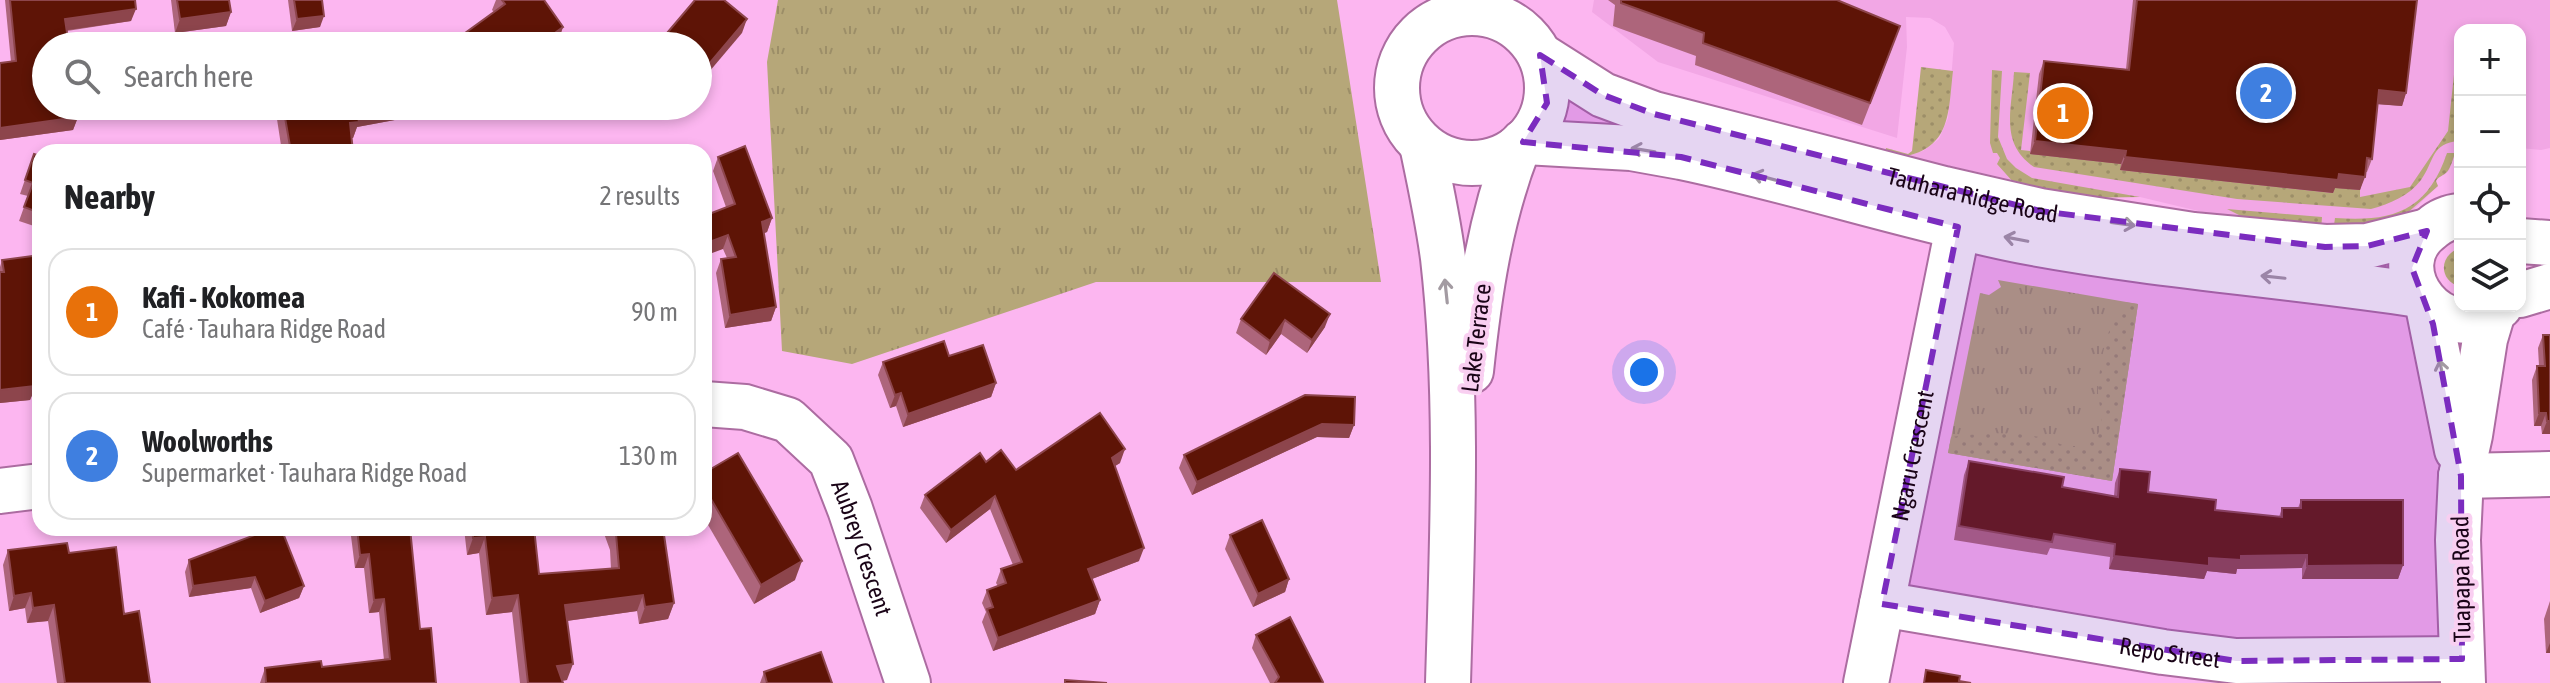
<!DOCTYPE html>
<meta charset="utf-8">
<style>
body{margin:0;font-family:"Asap Condensed",sans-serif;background:#f6f6f6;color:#202124}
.controls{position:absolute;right:24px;top:24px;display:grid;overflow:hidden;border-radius:16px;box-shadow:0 4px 12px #0003}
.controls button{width:72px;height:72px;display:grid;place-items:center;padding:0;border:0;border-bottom:2px solid #e0e0e0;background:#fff;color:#202124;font:40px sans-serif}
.you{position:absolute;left:1644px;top:372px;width:28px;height:28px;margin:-20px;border:6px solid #fff;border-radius:50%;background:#1a73e8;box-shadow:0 0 0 12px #1a73e833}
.badge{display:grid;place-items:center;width:52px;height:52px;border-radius:50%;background:#b45309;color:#fff;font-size:26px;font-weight:700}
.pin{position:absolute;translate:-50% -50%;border:4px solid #fff;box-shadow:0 2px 8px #0006}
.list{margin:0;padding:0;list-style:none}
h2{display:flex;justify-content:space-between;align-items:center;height:104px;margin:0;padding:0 32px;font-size:34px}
h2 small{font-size:26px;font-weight:400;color:#757577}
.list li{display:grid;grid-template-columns:52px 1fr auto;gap:24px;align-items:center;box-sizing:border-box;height:128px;margin:0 16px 16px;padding:0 16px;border:2px solid #e0e0e0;border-radius:24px}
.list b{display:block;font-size:30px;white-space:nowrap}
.list p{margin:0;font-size:26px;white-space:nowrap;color:#757577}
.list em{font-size:26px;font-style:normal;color:#757577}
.icon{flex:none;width:44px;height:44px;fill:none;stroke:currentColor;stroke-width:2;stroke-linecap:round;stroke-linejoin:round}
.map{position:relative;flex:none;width:2550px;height:683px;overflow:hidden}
.search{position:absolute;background:#fff;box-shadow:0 4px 12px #0003;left:32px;top:32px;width:680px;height:88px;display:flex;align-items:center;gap:20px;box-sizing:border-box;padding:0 28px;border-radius:44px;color:#757577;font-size:30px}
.panel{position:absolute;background:#fff;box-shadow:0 4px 12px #0003;left:32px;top:144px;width:680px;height:392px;border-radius:24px}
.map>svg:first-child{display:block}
</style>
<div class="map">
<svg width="2550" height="683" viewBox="0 0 2550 683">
<defs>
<pattern id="park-tufts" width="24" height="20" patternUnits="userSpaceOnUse" patternTransform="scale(2)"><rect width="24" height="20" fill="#b6a779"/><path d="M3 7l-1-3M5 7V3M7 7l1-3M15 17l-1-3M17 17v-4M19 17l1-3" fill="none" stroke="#9c8e68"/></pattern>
<pattern id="garden-dots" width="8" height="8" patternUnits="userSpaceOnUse" patternTransform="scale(2)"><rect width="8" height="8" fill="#b6a779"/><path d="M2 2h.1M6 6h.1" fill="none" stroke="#9c8e68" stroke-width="1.8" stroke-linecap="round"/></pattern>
</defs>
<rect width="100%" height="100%" fill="#fcb6f0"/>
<path fill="#f2a7e5" d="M1594 0H2550V148L2541 150 2520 148V30H2460V141L2449 170 2445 174 2439 177 2435 181 2438 186 2414 209 2374 230 2261 226 2140 197 2069 198 2014 183 2008 179 1906 156 1923 151 1939 139 1948 118 1954 43 1945 27 1930 18 1906 17 1907 47 1897 138 1658 62 1592 12Z"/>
<g fill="url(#park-tufts)">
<path d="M778 0H1337L1381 282H1096L852 364 782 351 767 62Z"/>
<path d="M1998 280 2138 304 2112 481 1948 453 1980 293 1989 295 2001 287Z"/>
</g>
<g fill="url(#garden-dots)">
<path d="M2455 65 2460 72 2459 141C2431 143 2435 160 2421 180 2410 195 2390 204 2371 209L2237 199 2034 167C1999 143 2012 109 2014 72L2030 73 2021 150 2030 151 2031 154 2105 162 2121 160V170L2333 193 2334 187 2360 190V197L2410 187 2448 131Z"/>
<path d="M1921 67 1953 71C1948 112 1952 148 1902 157L1899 153H1894L1891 157 1884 156 1886 148 1908 154 1912 151Z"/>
<path d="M1992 70 2002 71 1998 137 2007 159 2016 168 2032 178 2140 197 2069 198 2014 183 1997 164 2000 158 1997 153H1993L1990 143Z"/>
<path d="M2447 153H2455C2453 159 2451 167 2447 172 2443 176 2439 176 2436 181L2438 186 2405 215 2333 232 2335 218C2392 222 2427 212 2447 153Z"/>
<path d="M2227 209 2322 217 2321 231 2261 226Z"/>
<path d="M2460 248V287C2438 280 2439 255 2460 248Z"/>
<path d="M2124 302 2138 304 2112 481 1948 453 1951 437C1982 433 2014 431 2044 438 2054 440 2063 447 2073 447 2082 448 2090 444 2095 438 2108 423 2098 407 2098 391 2100 361 2106 327 2124 302Z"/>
</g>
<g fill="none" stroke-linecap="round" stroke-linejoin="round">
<defs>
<g id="minor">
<path d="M2428 306 2457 450"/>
<path id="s1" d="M704 404 745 407 788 420 831 460 850 509 908 683"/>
<path d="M2461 476 2550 474"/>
<path d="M0 491 40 486"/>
<path id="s2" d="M1882 604 2163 652 2236 661 2462 659"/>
<path id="s3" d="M1866 683 1958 227"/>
<path d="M2463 683 2458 540 2461 476 2470 435 2485 339 2493 312"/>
</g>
<g id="tertiary">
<path id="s4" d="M1540 55 1603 95 1654 114 1944 189 2040 211 2193 235 2325 247 2367 246 2427 231"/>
<path d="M1523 142 1631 148 1681 157C1796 181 1907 218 2022 241 2154 266 2287 275 2419 295"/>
<path d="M2460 216C2449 217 2440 221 2432 228 2376 268 2445 355 2500 306"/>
<path d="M2520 241 2550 243"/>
<path d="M2520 295 2550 286"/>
</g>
<g id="secondary">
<circle cx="1472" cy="88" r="75"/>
<path d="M1422 145C1430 183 1438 220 1443 258 1459 398 1452 543 1448 683"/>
<path d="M1471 371C1479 294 1490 219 1518 147"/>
</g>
</defs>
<use href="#minor" stroke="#ac6ca1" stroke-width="48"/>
<use href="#tertiary" stroke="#ac6ca1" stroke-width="48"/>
<use href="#secondary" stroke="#ac6ca1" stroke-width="48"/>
<use href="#minor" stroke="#fff" stroke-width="44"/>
<use href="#tertiary" stroke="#fff" stroke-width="44"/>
<use href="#secondary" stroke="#fff" stroke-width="44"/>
</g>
<g fill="#ad657b">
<path d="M5 0H135L131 21 67 31 78 117 73 130 0 140V63L11 62Z"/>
<path d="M171 0H229L231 12 226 26 175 33Z"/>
<path d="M288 0H322L320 27 292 31Z"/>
<path d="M496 0H544L558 43 465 33 494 12 492 10Z"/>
<path d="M1608 0H1837L1892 48 1862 125 1695 65 1696 56 1613 26 1615 5Z"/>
<path d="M2133 0H2417L2406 93 2402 106 2378 104 2372 159 2367 172H2365L2360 190 2335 188 2333 193 2120 170 2121 164 2030 154 2039 74 2044 61 2126 69Z"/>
<path d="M275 106H470L357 127 353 138H352L353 152H282Z"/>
<path d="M34 154 40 156V228L19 221 28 196 20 194Z"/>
<path d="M718 157 772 218 767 232 764 233 776 307 771 321 725 328 716 273 721 259 727 258 723 249 726 207 713 171Z"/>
<path d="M2 260 40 286V393H33L30 400 0 403V267Z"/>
<path d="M1274 273 1325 327 1307 353 1281 334 1266 355 1236 333 1241 319Z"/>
<path d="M2543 335H2550V434H2542L2541 426H2534L2532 380 2537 366H2539L2538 348Z"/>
<path d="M949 356 996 383 991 397 903 427 896 406 890 408 878 375 883 362Z"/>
<path d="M1354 425 1349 438 1317 437 1192 495 1179 468 1184 455Z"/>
<path d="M1969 461 2062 487 2114 496 2115 483 2120 469 2148 492 2215 510 2279 517 2282 508H2298L2301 500 2403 565 2398 579H2302V568L2237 569 2236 574 2207 571 2204 579 2109 569 2110 557 2050 548 2047 555 1954 540 1964 475Z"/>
<path d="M1120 463 1115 466 1139 561 1092 579 1100 600 1095 614 993 651 982 622 986 612 982 603 987 590 998 586 996 583 1001 569 1013 565 990 509 946 543 920 508 925 495 1016 470Z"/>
<path d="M704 473 795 580 754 604 704 518Z"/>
<path d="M350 528H410L420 629 436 683H260L265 668 322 667 384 660 379 612 369 613 364 568H355Z"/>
<path d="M464 528H534L539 574 611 569 610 550 602 528H663L674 603 668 619 639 624 637 611 567 621V680L562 681 563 683H520L512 612 486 615 479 553 467 555Z"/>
<path d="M1230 535 1289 579 1285 592 1253 607 1225 549Z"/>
<path d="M8 550 69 553 124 614 150 683H57L48 621 27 623 25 608 9 611 3 565Z"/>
<path d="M189 560 304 586 299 598 260 613 251 588 189 597 185 572Z"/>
<path d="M2550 601V653H2546L2544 619Z"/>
<path d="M1256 635 1322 683H1270L1252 648Z"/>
<path d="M764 672 832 683H760Z"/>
</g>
<g fill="#8d454c">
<path d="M136 9 131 21 61 31 65 19Z"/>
<path d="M231 12 226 26 175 33 180 19Z"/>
<path d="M324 16 320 27 292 31 297 19Z"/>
<path d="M747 19 742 33 698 85V77Z"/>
<path d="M563 27 558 43 553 46H537Z"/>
<path d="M2379 90 2406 93 2402 106 2375 104Z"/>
<path d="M389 106H470L357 127 353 138 344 139 350 123 357 112Z"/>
<path d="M78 117 73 130 0 140V128Z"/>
<path d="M2035 141 2126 151 2121 164 2030 154Z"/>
<path d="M2125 157 2339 174 2365 177 2360 190 2335 188 2333 193 2120 170Z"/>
<path d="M772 218 767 232 757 236 762 222Z"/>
<path d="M728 235 723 249 704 256V244Z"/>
<path d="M776 307 771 321 725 328 730 315Z"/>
<path d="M1330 314 1325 327 1307 353 1312 340Z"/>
<path d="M1285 320 1281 334 1266 355 1270 341Z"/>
<path d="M35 380H40V393H33L30 400 0 403V390Z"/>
<path d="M996 383 991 397 903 427 908 414Z"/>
<path d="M901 393 896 406 890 408 895 395Z"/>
<path d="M2539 413H2546L2541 426H2534Z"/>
<path d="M2547 421H2550V434H2542Z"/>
<path d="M1322 424 1354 425 1349 438 1317 437 1192 495 1197 482Z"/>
<path d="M1125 449 1120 463 1107 471 1112 458Z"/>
<path d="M995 496 990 509 946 543 951 530Z"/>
<path d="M485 537 479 553 467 555 473 538Z"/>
<path d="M1144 548 1139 561 1084 582 1088 569Z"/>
<path d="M369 554 364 568H355L360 555Z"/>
<path d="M2307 555 2302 568 2237 569 2236 574 2207 571 2204 579 2109 569 2114 556Z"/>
<path d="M802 561 795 580 754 604 761 585Z"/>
<path d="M2403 565 2398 579H2302L2307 566Z"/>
<path d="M255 577 251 588 189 597 193 586Z"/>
<path d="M1289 579 1285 592 1253 607 1258 594Z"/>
<path d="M304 586 299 598 260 613 265 601Z"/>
<path d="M31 593 25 608 9 611 14 596Z"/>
<path d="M518 595 512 612 486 615 492 598Z"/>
<path d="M643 595 637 611 559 622 565 605Z"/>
<path d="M384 599 379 612 369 613 374 600Z"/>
<path d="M1100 600 1095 614 993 651 998 638Z"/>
<path d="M674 603 668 619 639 624 645 607Z"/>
<path d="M54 605 48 621 27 623 33 608Z"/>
<path d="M2550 643V653H2546Z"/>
<path d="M573 664 567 680 551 682 557 666Z"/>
</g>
<g fill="#5e1406" stroke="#8d454c" stroke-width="2">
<path d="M10 0H135L136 9 65 19 69 46H46V106H76L78 117 0 128V63L16 61Z"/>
<path d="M177 0H229L231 12 180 19Z"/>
<path d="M294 0H322L324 16 297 19Z"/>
<path d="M502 0H544L563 27 537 46H393L465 33 505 4Z"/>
<path d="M695 0H724L747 19 698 77V46H656Z"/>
<path d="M1621 0H1837L1900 26 1870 103 1703 43 1704 33 1621 3Z"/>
<path d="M2137 0H2417L2406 93 2379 90 2372 159 2367 158 2365 177 2339 174 2338 180 2125 157 2126 151 2035 141 2044 61 2129 70Z"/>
<path d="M283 106H389L357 112 359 122 350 123 353 152H291Z"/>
<path d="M745 146 772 218 762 222 776 307 730 315 721 259 736 257 728 235 704 244V216L735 204 718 157Z"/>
<path d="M34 154 40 156V213L24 207 33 183 25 180Z"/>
<path d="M40 255V380H35V386L0 390V272H4L2 260Z"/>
<path d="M1274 273 1330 314 1312 340 1285 320 1270 341 1241 319Z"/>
<path d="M2543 335H2550V421H2547L2546 413H2539L2537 366H2545Z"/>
<path d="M944 341 949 356 983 345 996 383 908 414 901 393 895 395 883 362Z"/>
<path d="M1305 395 1355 397 1354 425 1322 424 1197 482 1184 455Z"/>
<path d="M1100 413 1125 449 1112 458 1144 548 1088 569 1100 600 998 638 987 609 993 607 987 590 1006 583 1001 569 1022 562 995 496 951 530 925 495 980 453 986 462 1001 450 1016 470Z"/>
<path d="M738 453 802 561 761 585 704 487V473Z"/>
<path d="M1969 461 2064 477 2062 487 2118 497 2120 469 2150 472 2148 492 2216 500 2215 510 2282 517V508H2301V500H2403V565L2307 566V555L2241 556V560L2209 558V566L2114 556 2115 544 2054 534 2052 542 1959 526Z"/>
<path d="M1262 520 1289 579 1258 594 1230 535Z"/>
<path d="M273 528H281L304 586 265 601 255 577 193 586 189 560Z"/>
<path d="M357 528H410L420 629 431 628 436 683H266L265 668 321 661 322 667 390 659 384 599 374 600 369 554 360 555Z"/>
<path d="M472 528H534L539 574 619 568 616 534 614 528H663L674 603 645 607 643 595 565 605 573 664 557 666 563 683H528L518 595 492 598 485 537 473 538Z"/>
<path d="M67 543 69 553 116 547 124 614 139 611 150 683H65L54 605 33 608 31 593 14 596 8 550Z"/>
<path d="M1290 617 1323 682 1322 683H1275L1279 677 1256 635Z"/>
<path d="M821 652 832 683H767L764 672Z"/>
<path d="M1926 670 1960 676 1959 681 1971 683H1924Z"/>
<path d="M1065 680 1107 683H1065Z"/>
</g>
<defs><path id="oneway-shaft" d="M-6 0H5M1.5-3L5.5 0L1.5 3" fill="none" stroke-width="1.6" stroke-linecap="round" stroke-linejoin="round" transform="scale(2)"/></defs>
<g stroke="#a39ba2">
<use href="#oneway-shaft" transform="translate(1643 150) rotate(-171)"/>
<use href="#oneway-shaft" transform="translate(1764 177) rotate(-165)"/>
<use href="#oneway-shaft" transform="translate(2123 224) rotate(8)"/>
<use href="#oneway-shaft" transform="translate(2016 239) rotate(-169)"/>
<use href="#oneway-shaft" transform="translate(2273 277) rotate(-174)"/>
<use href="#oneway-shaft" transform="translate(1446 291) rotate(-96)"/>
<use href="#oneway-shaft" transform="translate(2442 372) rotate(-101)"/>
</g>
<path fill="#7b2cbf" fill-opacity="0.2" stroke="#7b2cbf" stroke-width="6" stroke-dasharray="16 10" stroke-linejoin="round" d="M1540 55 1603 95 1654 114 2040 211 2325 247 2367 246 2427 231 2412 268 2433 324 2461 476 2462 659 2236 661 1882 604 1958 227 1681 157 1523 142 1547 103Z"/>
<g text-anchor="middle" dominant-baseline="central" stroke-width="8" stroke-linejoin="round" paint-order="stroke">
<g font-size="24" fill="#1a0417" stroke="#f9cff1">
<text stroke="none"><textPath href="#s4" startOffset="458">Tauhara Ridge Road</textPath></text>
<text transform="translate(1476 338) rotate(-83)">Lake Terrace</text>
<text stroke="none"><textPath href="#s3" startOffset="232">Ngaru Crescent</textPath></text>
<text stroke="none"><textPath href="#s1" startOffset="238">Aubrey Crescent</textPath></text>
<text transform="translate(2461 579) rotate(-91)">Tuapapa Road</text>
<text stroke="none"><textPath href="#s2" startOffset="292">Repo Street</textPath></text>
</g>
</g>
</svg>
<div class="controls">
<button>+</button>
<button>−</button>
<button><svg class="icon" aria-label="locate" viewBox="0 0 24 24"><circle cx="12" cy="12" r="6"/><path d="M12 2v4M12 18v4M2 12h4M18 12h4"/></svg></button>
<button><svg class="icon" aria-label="layers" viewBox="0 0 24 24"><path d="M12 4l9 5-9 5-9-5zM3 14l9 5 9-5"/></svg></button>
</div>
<div class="you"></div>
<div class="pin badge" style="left:2063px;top:113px;background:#e8710a">1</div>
<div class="pin badge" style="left:2266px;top:93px;background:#3f7fe0">2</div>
<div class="search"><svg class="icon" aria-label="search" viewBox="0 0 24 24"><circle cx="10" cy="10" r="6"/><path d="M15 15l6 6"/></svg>Search here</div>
<section class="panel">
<h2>Nearby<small>2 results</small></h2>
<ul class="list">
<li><span class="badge" style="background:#e8710a">1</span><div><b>Kafi - Kokomea</b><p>Café · Tauhara Ridge Road</p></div><em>90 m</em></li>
<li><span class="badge" style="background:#3f7fe0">2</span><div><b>Woolworths</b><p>Supermarket · Tauhara Ridge Road</p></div><em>130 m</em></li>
</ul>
</section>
</div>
